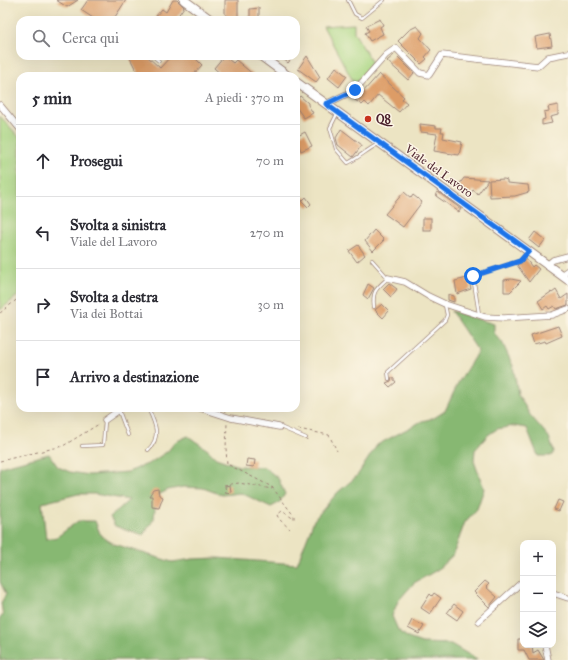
<!DOCTYPE html>
<html lang="it">
<meta charset="utf-8">
<style>
body{margin:0;font-family:"IM FELL Great Primer",serif;background:#f2f2f3;color:#2b2b33}
.controls{position:absolute;right:12px;bottom:12px;display:grid;overflow:hidden;border-radius:8px;box-shadow:0 4px 16px #0002}
.controls button{width:36px;height:36px;display:grid;place-items:center;padding:0;border:0;border-bottom:1px solid #e1e1e2;background:#fff;color:#2b2b33;font:20px sans-serif}
.stop{position:absolute;width:12px;height:12px;margin:-9px;border:3px solid #1a73e8;border-radius:50%;background:#fff}
.stop.end{background:#1a73e8;border-color:#fff;box-shadow:0 1px 4px #0008}
.list{margin:0;padding:0;list-style:none}
h2{display:flex;justify-content:space-between;align-items:center;height:52px;margin:0;padding:0 16px;font-size:17px}
h2 small{font-size:13px;font-weight:400;color:#7c7c81}
.list li{display:grid;grid-template-columns:26px 1fr auto;gap:12px;align-items:center;box-sizing:border-box;height:72px;padding:0 16px;border-top:1px solid #e1e1e2}
.list b{display:block;font-size:15px;white-space:nowrap}
.list p{margin:0;font-size:13px;white-space:nowrap;color:#7c7c81}
.list em{font-size:13px;font-style:normal;color:#7c7c81}
.icon{flex:none;width:22px;height:22px;fill:none;stroke:currentColor;stroke-width:2;stroke-linecap:round;stroke-linejoin:round}
.map{position:relative;flex:none;width:568px;height:660px;overflow:hidden}
.search{position:absolute;background:#fff;box-shadow:0 4px 16px #0002;left:16px;top:16px;width:284px;height:44px;display:flex;align-items:center;gap:10px;box-sizing:border-box;padding:0 14px;border-radius:12px;color:#7c7c81;font-size:15px}
.panel{position:absolute;background:#fff;box-shadow:0 4px 16px #0002;left:16px;top:72px;width:284px;height:340px;border-radius:12px}
.map>svg:first-child{display:block}
</style>
<div class="map">
<svg width="568" height="660" viewBox="0 0 568 660">
<rect width="100%" height="100%" fill="#fcf5e5"/>
<filter id="ink" filterUnits="userSpaceOnUse"><feTurbulence type="fractalNoise" baseFrequency=".025" numOctaves="2"/><feDisplacementMap in="SourceGraphic" scale="8" xChannelSelector="R" yChannelSelector="G"/><feConvolveMatrix kernelMatrix="1 2 1 2 8 2 1 2 1" color-interpolation-filters="sRGB"/></filter>
<filter id="wash" filterUnits="userSpaceOnUse"><feTurbulence type="fractalNoise" baseFrequency=".012" numOctaves="4" result="noise"/><feDisplacementMap in="SourceGraphic" scale="16" xChannelSelector="R" yChannelSelector="G"/><feGaussianBlur stdDeviation="0.9" result="paint"/><feColorMatrix in="noise" values="0 0 0 0 0 0 0 0 0 0 0 0 0 0 0 0 0 1.4 0 .05"/><feComposite in="paint" operator="in"/></filter>
<g filter="url(#wash)">
<rect width="100%" height="100%" fill="#ece4c3"/>
<g fill="#aad784" stroke="#7a7b58">
<path d="M354 24V32L372 63 355 85 323 26Z"/>
<path d="M0 116 20 138V294L0 310Z"/>
</g>
<path fill="#87b872" stroke="#686c4e" d="M451 311 494 324V333L502 342 513 366 518 394 530 415 549 437 554 452 551 456H538L527 428 514 426 497 429 488 435 475 450 474 461 484 489 477 509 465 522 453 555 437 570 414 583 398 601 392 616 398 630 408 638 422 643 451 644 478 660H0V617L3 616 1 603 6 594 0 582V467L49 454 58 467 70 472 89 475 128 472 150 463 168 451 175 442 188 436 208 450 216 458 239 466 264 467 278 478 285 494 279 503 271 507 241 493 222 495 203 488 183 487 168 490 156 496 154 519 143 535 115 526 110 517 129 500 94 494H78L42 503 46 539 57 537 78 521H95L101 536 114 544 172 562 193 559 217 558 297 564 314 520 337 493 357 476 377 445 422 421 434 418 445 411 458 383 478 351Z"/>
<g id="blocks">
<g fill="#dd9c66">
<path d="M56 0H78L67 7Z"/>
<path d="M88 0H126L113 20H96L81 10Z"/>
<path d="M173 0H177L184 7 175 20H159L155 17 162 9 166 12Z"/>
<path d="M225 0H238V18H231L225 14Z"/>
<path d="M259 8V20H250V9Z"/>
<path d="M380 19 383 25 380 27 383 34 370 41 365 33 369 31 366 26Z"/>
<path d="M417 26 423 33 420 38 431 50 425 57 427 59 421 64 398 41 409 30Z"/>
<path d="M550 34 552 46 537 48 535 37Z"/>
<path d="M395 54 414 73 408 80 387 61Z"/>
<path d="M129 56H147L160 68 171 56H193L202 65 192 76H139Z"/>
<path d="M224 56 233 63 236 60 255 76H229L226 73 223 76 214 68Z"/>
<path d="M280 56H289L292 58 288 63Z"/>
<path d="M307 56 320 77 316 82 298 69Z"/>
<path d="M336 67 347 76 339 87 328 78Z"/>
<path d="M379 74 404 97 402 99 407 103 399 112 378 95 369 106 365 102 362 105 351 97 361 90 363 92Z"/>
<path d="M300 96 308 103V105L313 113 304 118 296 107V101Z"/>
<path d="M558 105V115L550 117 552 123 542 125V120L545 119 544 112 549 111 548 107Z"/>
<path d="M420 124 436 126V128H442L441 132H444L443 138 462 142 459 155 434 151 437 134 421 132Z"/>
<path d="M341 129 362 145 353 157 338 145 336 138Z"/>
<path d="M305 132 312 146 301 151 296 137Z"/>
<path d="M464 178 488 180 478 194 473 190 468 197 459 190 460 188 458 186Z"/>
<path d="M504 179 507 180V183L528 185 529 192 515 196 490 197 489 180Z"/>
<path d="M404 192 411 198 413 195 422 202 403 227 385 214Z"/>
<path d="M438 192 461 209 459 212 436 196Z"/>
<path d="M306 197 311 204 308 207 302 201Z"/>
<rect x="423" y="218" width="8" height="12"/>
<path d="M374 230 384 240 373 251 365 241Z"/>
<path d="M535 232 545 240 539 248 529 240Z"/>
<path d="M358 245 365 255 357 262 349 251Z"/>
<path d="M526 259 532 267 534 265 539 269 529 282 517 265Z"/>
<path d="M467 278V282L469 281 471 289 457 294 455 281Z"/>
<path d="M511 279 521 281 510 292H504V280Z"/>
<path d="M389 283 397 289 391 297 383 289Z"/>
<path d="M368 284 374 288 368 299 363 295Z"/>
<path d="M556 290 561 299 568 294V305L556 309 554 306 549 309 547 306 543 309 538 301 551 292 552 293Z"/>
<path d="M448 294 454 296V302L448 300Z"/>
<path d="M382 304 389 311 383 318 375 310Z"/>
<path d="M558 326 562 336 546 343 545 341 534 344 531 335Z"/>
<path d="M392 377 396 382 390 387 386 383 391 381Z"/>
<path d="M247 459 255 460 254 467 246 466Z"/>
<path d="M230 485 231 492 226 493 225 486Z"/>
<path d="M158 489 159 495 163 497 159 508 152 507V496H149L153 490Z"/>
<path d="M558 500 563 502 559 511 554 509Z"/>
<path d="M485 581 489 584 486 587 497 597 489 607 474 592Z"/>
<path d="M434 593 441 598 430 614 421 608 430 594 432 596Z"/>
<path d="M454 604 463 611 457 620 447 613Z"/>
<path d="M412 620 424 626 419 634 408 628Z"/>
<path d="M518 639H523V645H532L533 653 538 650 544 660H529L524 650H518Z"/>
</g>
</g>
</g>
<g filter="url(#ink)">
<use href="#blocks" fill-opacity="0" stroke="#9b8277" stroke-width="1"/>
<g fill="none" stroke-linecap="round" stroke-linejoin="round">
<defs>
<g id="service">
<path d="M348 0 355 14 362 18 384 0"/>
<path d="M153 56 159 61"/>
<path d="M337 114 330 128 336 149 348 163C358 158 367 150 378 144"/>
<path d="M372 260 388 278C376 289 372 291 374 307"/>
<path d="M479 314 473 276 520 261 527 253"/>
<path d="M389 379 388 372 445 320 447 315 445 305"/>
<path d="M148 408C155 423 162 437 148 450"/>
<path d="M119 411 128 435"/>
<path d="M280 427 306 438"/>
<path d="M82 446 103 445 105 421"/>
</g>
<g id="minor">
<path d="M326 104 355 90 386 55 396 48 420 73 429 75 442 55 538 66 548 57 568 53"/>
<path d="M0 105 20 129"/>
<path d="M547 265 553 260 568 256"/>
<path d="M561 275 568 270"/>
<path d="M388 278 405 282 428 296 445 304 485 317 504 318 552 315 568 309"/>
<path d="M200 408 231 418 279 427"/>
<path d="M105 420 122 408"/>
<path d="M553 593 568 598"/>
<path d="M479 621 523 581"/>
<path d="M545 645 548 660"/>
</g>
<g id="primary">
<path d="M184 0 211 20"/>
<path d="M261 56 288 76"/>
<path d="M296 82 568 280"/>
</g>
</defs>
<use href="#service" stroke="#9b8277" stroke-width="4"/>
<use href="#minor" stroke="#9b8277" stroke-width="7"/>
<use href="#primary" stroke="#9b8277" stroke-width="10"/>
<g stroke="#9b8277" stroke-width="1" stroke-dasharray="3 3" stroke-linecap="butt">
<path d="M0 313 20 297"/>
<path d="M298 429 329 435 337 451"/>
<path d="M0 461 63 446 99 424"/>
<path d="M224 485 239 483 272 489V487L227 464 226 448 227 423"/>
<path d="M272 487 294 516V519L282 511 277 515 279 519 290 529"/>
</g>
<use href="#service" stroke="#fff" stroke-width="2.5"/>
<use href="#minor" stroke="#fff" stroke-width="5.5"/>
<use href="#primary" stroke="#fff" stroke-width="8"/>
</g>
</g>
<g fill="none" stroke-linecap="round" stroke-linejoin="round" filter="url(#ink)">
<path stroke="#1a73e8" stroke-width="5" d="M355 90 326 104 529 251 520 261 473 276"/>
</g>
<circle fill="#c8321e" stroke="#fcf5e5" stroke-width="1.5" cx="368" cy="119" r="4"/>
<g text-anchor="middle" dominant-baseline="central" stroke-width="3" stroke-linejoin="round" paint-order="stroke">
<g font-size="12" font-weight="bold" fill="#4a1f2b" stroke="#fcf5e5" text-anchor="start">
<text x="376" y="119">Q8</text>
</g>
<g font-size="12" fill="#4a1f2b" stroke="#fcf5e5">
<text transform="translate(439 171) rotate(36)">Viale del Lavoro</text>
</g>
</g>
</svg>
<div class="controls">
<button>+</button>
<button>−</button>
<button><svg class="icon" aria-label="layers" viewBox="0 0 24 24"><path d="M12 4l9 5-9 5-9-5zM3 14l9 5 9-5"/></svg></button>
</div>
<div class="stop" style="left:473px;top:276px"></div>
<div class="stop end" style="left:355px;top:90px"></div>
<div class="search"><svg class="icon" aria-label="search" viewBox="0 0 24 24"><circle cx="10" cy="10" r="6"/><path d="M15 15l6 6"/></svg>Cerca qui</div>
<section class="panel">
<h2>5 min<small>A piedi · 370 m</small></h2>
<ul class="list">
<li><svg class="icon" aria-label="ahead" viewBox="0 0 24 24"><path d="M12 20V5M6 11l6-6 6 6"/></svg><div><b>Prosegui</b></div><em>70 m</em></li>
<li><svg class="icon" aria-label="left" viewBox="0 0 24 24"><path d="M17 20v-9H6M10 6l-5 5 5 5"/></svg><div><b>Svolta a sinistra</b><p>Viale del Lavoro</p></div><em>270 m</em></li>
<li><svg class="icon" aria-label="right" viewBox="0 0 24 24"><path d="M7 20v-9h11M14 6l5 5-5 5"/></svg><div><b>Svolta a destra</b><p>Via dei Bottai</p></div><em>30 m</em></li>
<li><svg class="icon" aria-label="arrive" viewBox="0 0 24 24"><path d="M6 21V4h12l-3 4 3 4H6"/></svg><div><b>Arrivo a destinazione</b></div></li>
</ul>
</section>
</div>
